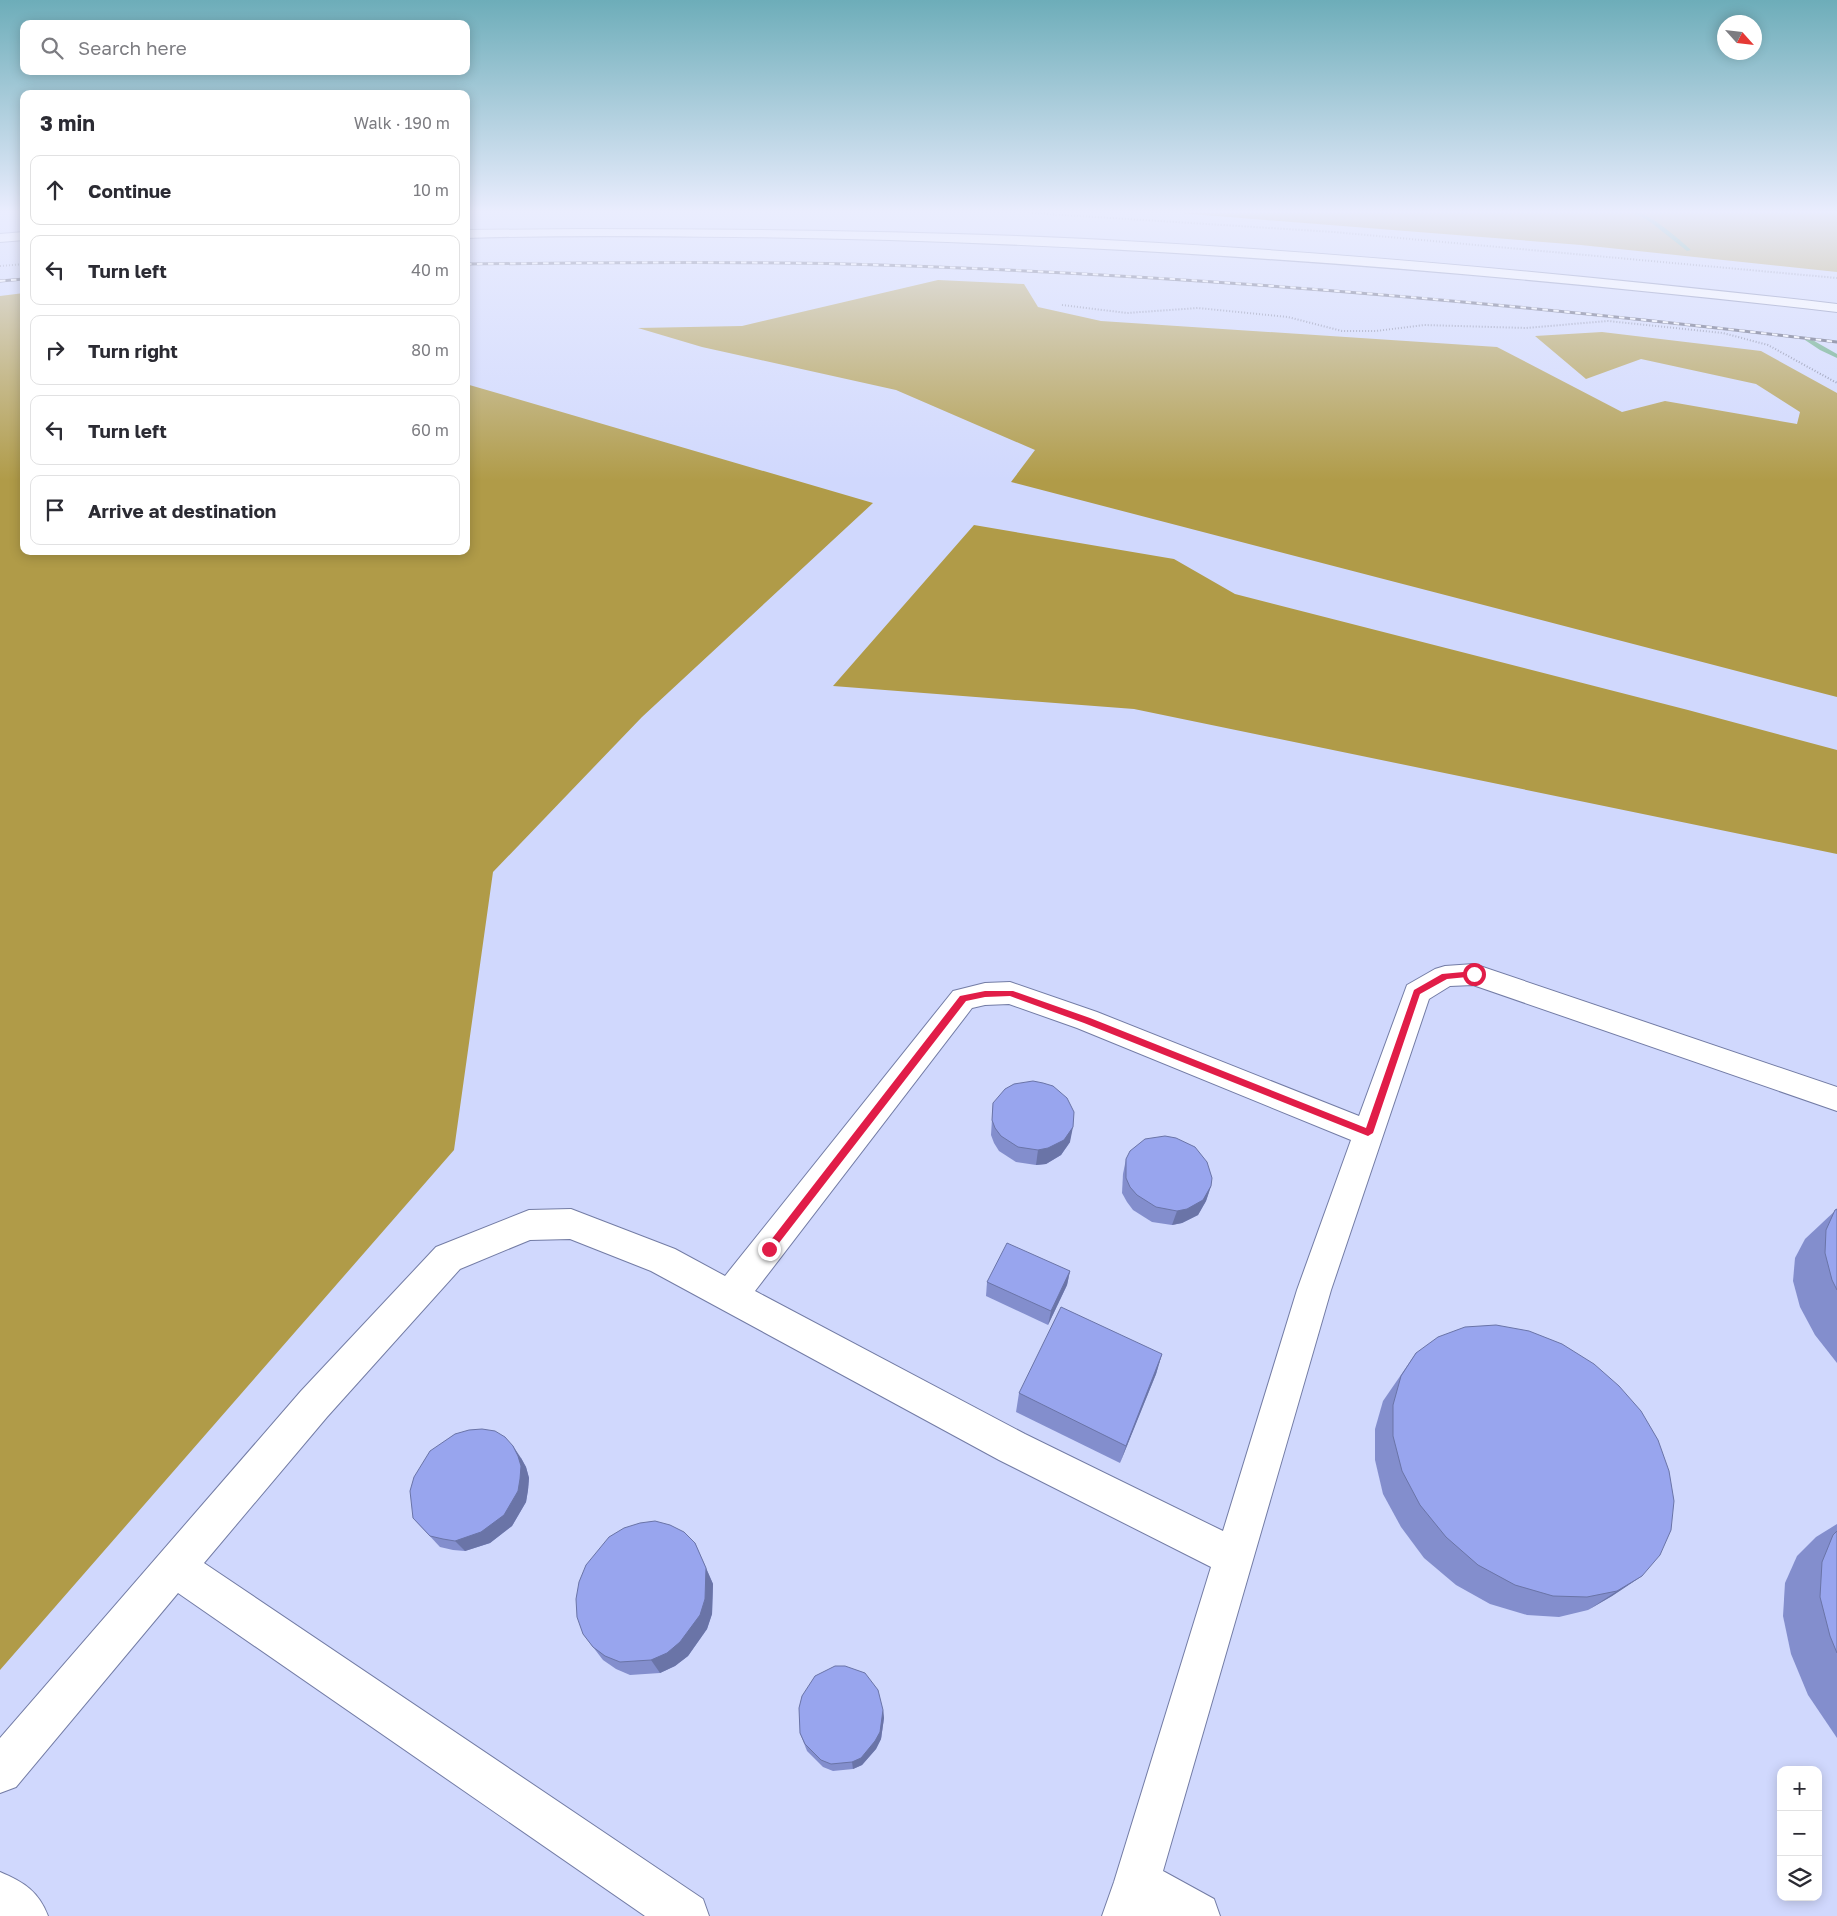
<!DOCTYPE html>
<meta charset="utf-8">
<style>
body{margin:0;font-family:"Golos Text",sans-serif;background:#f2f2f3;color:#2b2b33}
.controls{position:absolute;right:15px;bottom:15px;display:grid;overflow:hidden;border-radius:10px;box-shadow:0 2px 12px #0003}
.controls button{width:45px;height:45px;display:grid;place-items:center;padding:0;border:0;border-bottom:1px solid #e1e1e2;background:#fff;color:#2b2b33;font:25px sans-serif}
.compass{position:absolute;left:1717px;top:15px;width:45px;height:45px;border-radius:50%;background:#fff;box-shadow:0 2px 12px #0003;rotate:117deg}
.stop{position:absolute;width:15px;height:15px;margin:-11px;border:4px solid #e11d48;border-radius:50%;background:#fff}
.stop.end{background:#e11d48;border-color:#fff;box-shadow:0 1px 5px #0008}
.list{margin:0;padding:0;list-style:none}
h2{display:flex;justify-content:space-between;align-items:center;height:65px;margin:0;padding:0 20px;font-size:21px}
h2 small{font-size:16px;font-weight:400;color:#7c7c81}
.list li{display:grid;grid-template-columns:32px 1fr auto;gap:15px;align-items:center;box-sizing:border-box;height:70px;margin:0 10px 10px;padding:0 10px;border:1px solid #e1e1e2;border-radius:10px}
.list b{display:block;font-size:19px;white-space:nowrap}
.list em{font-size:16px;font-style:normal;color:#7c7c81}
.icon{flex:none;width:28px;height:28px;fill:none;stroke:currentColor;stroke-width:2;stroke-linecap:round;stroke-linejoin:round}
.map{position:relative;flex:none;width:1837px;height:1916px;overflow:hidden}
.search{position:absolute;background:#fff;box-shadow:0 2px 12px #0003;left:20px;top:20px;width:450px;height:55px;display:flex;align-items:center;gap:12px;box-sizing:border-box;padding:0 18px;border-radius:10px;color:#7c7c81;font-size:19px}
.panel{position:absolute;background:#fff;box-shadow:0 2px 12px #0003;left:20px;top:90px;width:450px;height:465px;border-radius:10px}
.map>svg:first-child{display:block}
</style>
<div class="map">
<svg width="1837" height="1916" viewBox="0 0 1837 1916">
<rect width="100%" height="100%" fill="#d0d8fd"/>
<g fill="#b09b48">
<path d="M1179 213H1837V272L1581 245Z"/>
<path d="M938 280 1024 284 1038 307 1101 321 1497 347 1622 412 1665 401 1797 424 1800 412 1756 384 1641 359 1586 379 1535 336 1602 332 1761 351 1837 393V697L1011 482 1035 450 896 390 702 347 638 328 742 326Z"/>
<path d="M24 293V551H466V384L873 503 642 717 493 872 454 1150 0 1670V296Z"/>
<path d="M974 525 1174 559 1235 594 1688 710 1837 750V854L1134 709 833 686Z"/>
</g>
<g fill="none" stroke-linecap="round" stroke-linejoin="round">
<g fill="#55a373" fill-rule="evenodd">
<path d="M1635 213C1649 212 1680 240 1691 250L1687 251 1649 221Z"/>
<path d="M1805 338H1809L1837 354V358L1820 350 1805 340Z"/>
</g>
<defs>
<g id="minor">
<path d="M1474 964 1837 1087V1111L1473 985 1450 986 1429 999 1331 1290 1163 1871 1214 1899 1220 1916H1102L1114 1882 1211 1567 999 1460 651 1271 570 1239 530 1240 460 1269 327 1417 204 1563 703 1899 709 1916H645L178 1593 16 1787 0 1793V1738L301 1391 436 1247 529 1210 571 1209 675 1249 725 1276 953 991 985 983 1010 982 1097 1012 1359 1116 1407 985 1435 969 1445 966ZM1009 1004 1077 1028 1351 1140 1297 1290 1223 1531 1025 1434 755 1291 972 1008 985 1005Z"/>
<path d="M0 1872C24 1882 39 1892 48 1916H0Z"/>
</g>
<g id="highway">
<path d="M580 229C762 229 943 231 1124 241 1363 254 1600 277 1837 304V312C1471 270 1104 241 735 237 646 236 556 235 466 238V230Z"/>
<path d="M24 232V240L0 242V234Z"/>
</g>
</defs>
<use href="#minor" stroke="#737ca5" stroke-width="2"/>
<use href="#highway" stroke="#737ca5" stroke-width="2"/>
<g stroke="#7b809b" stroke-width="2" stroke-dasharray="1 2" stroke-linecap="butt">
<path d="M1032 213 1334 232 1837 278"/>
<path d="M0 266 24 264"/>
<path d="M1062 305 1127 313 1198 308 1288 317 1342 331H1376L1424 325 1526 328 1608 321 1723 333 1768 345 1837 383"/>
</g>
<use href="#minor" fill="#fff" fill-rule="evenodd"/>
<use href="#highway" fill="#fff" fill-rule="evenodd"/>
<defs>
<g id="rail">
<path d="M466 264C593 263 719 261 846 264 1177 273 1508 302 1837 342"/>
<path d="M0 281 24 279"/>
</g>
</defs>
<use href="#rail" stroke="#474a60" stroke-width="3"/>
<use href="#rail" stroke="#fbfbfb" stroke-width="2" stroke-dasharray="5.5" stroke-linecap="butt"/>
</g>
<g fill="#838ecd">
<path d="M993 1103 1070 1142 1061 1155 1046 1164 1036 1165 1016 1162 999 1151 994 1143 991 1135Z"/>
<path d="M1126 1159 1211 1186 1206 1201 1198 1215 1182 1223 1172 1225 1152 1222 1133 1210 1127 1202 1122 1193 1123 1174Z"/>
<path d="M1837 1209V1363L1815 1335 1800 1307 1793 1281 1795 1258 1805 1239Z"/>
<path d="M1070 1271 1067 1285 1048 1325 986 1296 987 1282Z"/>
<path d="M1416 1353 1642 1576 1612 1596 1588 1610 1559 1617 1527 1615 1490 1604 1456 1585 1424 1558 1401 1527 1383 1494 1375 1460V1429L1383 1401Z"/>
<path d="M1162 1354 1156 1374 1120 1463 1016 1412 1019 1393Z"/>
<path d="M521 1458 526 1467 529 1478 528 1490 526 1502 512 1526 490 1543 465 1551 453 1550 440 1547 413 1518Z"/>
<path d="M1837 1524V1738L1808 1695 1791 1654 1783 1616 1785 1583 1797 1556 1816 1537Z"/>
<path d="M695 1543 713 1584 712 1614 707 1629 688 1656 675 1666 660 1673 630 1675 616 1669 603 1660 583 1634Z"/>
<path d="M883 1710 884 1718 881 1739 876 1749 862 1765 853 1769 833 1771 823 1767 807 1751 800 1733Z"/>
</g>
<g fill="#6a74a7">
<path d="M1073 1127 1070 1142 1061 1155 1046 1164 1036 1165 1038 1150Z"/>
<path d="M1211 1186 1206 1201 1198 1215 1182 1223 1172 1225 1177 1211Z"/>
<path d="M1070 1271 1067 1285 1048 1325 1051 1311Z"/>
<path d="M1162 1354 1156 1374 1120 1463 1126 1446Z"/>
<path d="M513 1446 521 1458 526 1467 529 1478 528 1490 526 1502 512 1526 490 1543 465 1551 455 1541Z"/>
<path d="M706 1568 713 1584 712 1614 707 1629 688 1656 675 1666 660 1673 651 1660Z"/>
<path d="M1642 1576 1612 1596 1588 1610 1617 1591Z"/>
<path d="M883 1710 884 1718 881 1739 876 1749 862 1765 853 1769 852 1762Z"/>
</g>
<g fill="#98a5ee" stroke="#6a74a7">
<path d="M1033 1081 1043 1083 1053 1086 1067 1098 1074 1112 1073 1127 1064 1140 1048 1148 1038 1150 1018 1147 1001 1136 995 1128 992 1120 993 1103 1005 1089 1014 1084Z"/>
<path d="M1165 1136 1176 1138 1195 1147 1207 1162 1212 1178 1211 1186 1203 1200 1187 1209 1177 1211 1156 1207 1137 1195 1130 1187 1126 1178V1159L1130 1151 1145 1139Z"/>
<path d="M1837 1209V1290L1832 1280 1825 1253 1826 1230 1835 1210Z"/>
<path d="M1007 1243 1070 1271 1051 1311 987 1282Z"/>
<path d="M1061 1307 1162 1354 1126 1446 1019 1393Z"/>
<path d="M1496 1325 1529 1331 1562 1344 1594 1364 1619 1386 1641 1411 1658 1440 1669 1471 1674 1501 1671 1530 1660 1555 1642 1576 1617 1591 1587 1597 1553 1596 1515 1585 1478 1565 1446 1537 1420 1505 1402 1471 1393 1436V1405L1401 1376 1416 1353 1438 1337 1465 1327Z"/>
<path d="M482 1429 495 1431 505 1437 513 1446 518 1456 521 1466 520 1479 518 1491 504 1515 481 1532 455 1541 443 1539 430 1536 413 1518 410 1491 414 1477 430 1451 455 1434 469 1430Z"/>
<path d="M655 1521 670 1525 684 1532 695 1543 706 1568 705 1599 700 1615 680 1642 667 1653 651 1660 620 1662 605 1656 593 1647 583 1634 577 1617 576 1599 579 1582 586 1565 609 1537 624 1528 640 1523Z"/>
<path d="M1837 1531V1653L1830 1636 1820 1597 1822 1562 1833 1535Z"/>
<path d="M835 1666H845L865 1673 878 1690 883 1710 880 1732 875 1741 861 1758 852 1762 831 1764 821 1760 805 1744 800 1733 799 1708 802 1696 815 1676Z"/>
</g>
<linearGradient id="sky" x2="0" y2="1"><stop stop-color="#6dadb9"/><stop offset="0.44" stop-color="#eaedfe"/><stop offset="1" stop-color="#eaedfe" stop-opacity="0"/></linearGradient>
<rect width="1837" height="481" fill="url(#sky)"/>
<path fill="#e11d48" d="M1474 971 1477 972V976L1447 979 1420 994 1373 1133 1368 1136 1084 1023 1010 996 985 997 966 1001 772 1252 769 1254 764 1249 960 996 985 991H1013L1090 1018 1366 1128 1414 990 1442 974Z"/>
</svg>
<div class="controls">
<button>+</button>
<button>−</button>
<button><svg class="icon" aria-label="layers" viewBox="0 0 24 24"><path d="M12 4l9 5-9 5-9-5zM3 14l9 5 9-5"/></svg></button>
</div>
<svg class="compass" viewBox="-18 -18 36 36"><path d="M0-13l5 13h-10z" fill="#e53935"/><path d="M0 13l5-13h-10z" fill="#7c7c81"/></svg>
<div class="stop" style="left:1474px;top:974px"></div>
<div class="stop end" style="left:769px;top:1249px"></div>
<div class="search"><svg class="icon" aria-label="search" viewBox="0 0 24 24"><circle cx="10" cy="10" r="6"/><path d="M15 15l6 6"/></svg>Search here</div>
<section class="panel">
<h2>3 min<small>Walk · 190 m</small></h2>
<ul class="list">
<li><svg class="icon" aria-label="ahead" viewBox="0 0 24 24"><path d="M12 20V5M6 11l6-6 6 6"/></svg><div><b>Continue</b></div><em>10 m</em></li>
<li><svg class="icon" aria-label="left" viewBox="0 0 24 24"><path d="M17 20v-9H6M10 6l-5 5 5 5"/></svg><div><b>Turn left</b></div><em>40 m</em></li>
<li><svg class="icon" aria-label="right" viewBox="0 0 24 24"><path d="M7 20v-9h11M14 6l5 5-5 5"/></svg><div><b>Turn right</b></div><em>80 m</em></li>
<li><svg class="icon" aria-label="left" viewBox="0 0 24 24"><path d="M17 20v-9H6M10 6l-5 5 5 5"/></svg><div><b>Turn left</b></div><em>60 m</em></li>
<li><svg class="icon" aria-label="arrive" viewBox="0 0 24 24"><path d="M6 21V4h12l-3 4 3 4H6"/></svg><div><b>Arrive at destination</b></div></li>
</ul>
</section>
</div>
